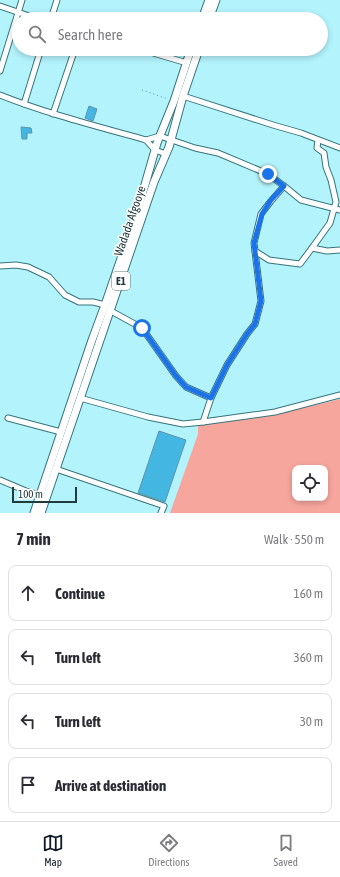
<!DOCTYPE html>
<meta charset="utf-8">
<style>
body{margin:0;font-family:"Asap Condensed",sans-serif;background:#f7f7f7;color:#2b2b33}
.controls{position:absolute;right:12px;bottom:12px;display:grid;overflow:hidden;border-radius:8px;box-shadow:0 2px 6px #0003}
.controls button{width:36px;height:36px;display:grid;place-items:center;padding:0;border:0;border-bottom:1px solid #e1e1e2;background:#fff;color:#2b2b33;font:20px sans-serif}
.scale{position:absolute;left:12px;bottom:10px;width:65px;box-sizing:border-box;padding-left:4px;border:2px solid #203a3d;border-top:0;font-size:11px;line-height:14px;white-space:nowrap;color:#203a3d;-webkit-text-stroke:3px #fff;paint-order:stroke}
.stop{position:absolute;width:12px;height:12px;margin:-9px;border:3px solid #1a73e8;border-radius:50%;background:#fff}
.stop.end{background:#1a73e8;border-color:#fff;box-shadow:0 1px 4px #0008}
.list{margin:0;padding:0;list-style:none}
h2{display:flex;justify-content:space-between;align-items:center;height:52px;margin:0;padding:0 16px;font-size:17px}
h2 small{font-size:13px;font-weight:400;color:#7c7c81}
.list li{display:grid;grid-template-columns:26px 1fr auto;gap:12px;align-items:center;box-sizing:border-box;height:56px;margin:0 8px 8px;padding:0 8px;border:1px solid #e1e1e2;border-radius:8px}
.list b{display:block;font-size:15px;white-space:nowrap}
.list em{font-size:13px;font-style:normal;color:#7c7c81}
.icon{flex:none;width:22px;height:22px;fill:none;stroke:currentColor;stroke-width:2;stroke-linecap:round;stroke-linejoin:round}
.map{position:relative;flex:none;width:340px;height:513px;overflow:hidden}
.search{position:absolute;background:#fff;box-shadow:0 2px 6px #0003;left:12px;right:12px;top:12px;height:44px;display:flex;align-items:center;gap:10px;box-sizing:border-box;padding:0 14px;border-radius:22px;color:#7c7c81;font-size:15px}
.sheet{height:308px;background:#fff}
nav{display:flex;justify-content:space-around;align-items:center;box-sizing:border-box;height:56px;border-top:1px solid #e1e1e2;background:#fff;font-size:11px;color:#7c7c81}
nav a{display:grid;justify-items:center;gap:2px}
nav .on{color:#111827}
.map>svg:first-child{display:block}
</style>
<div class="map">
<svg width="340" height="513" viewBox="0 0 340 513">
<rect width="100%" height="100%" fill="#b3f3fc"/>
<path fill="#f7a69d" fill-rule="evenodd" d="M340 399V513H170L198 434V424L294 410ZM295 468H325V498H295Z"/>
<g fill="#43b7e1" stroke="#5f94aa">
<path d="M89 106 97 109 93 121 85 118Z"/>
<path d="M21 127 31 128 32 133H27V139H22Z"/>
<path d="M159 431 186 440 165 502 138 493Z"/>
</g>
<g fill="none" stroke-linecap="round" stroke-linejoin="round">
<defs>
<g id="minor">
<path d="M0 6 38 19"/>
<path d="M51 19 57 0"/>
<path d="M140 49 187 63"/>
<path d="M0 71 22 0"/>
<path d="M0 95C48 114 96 126 146 140L160 136 195 148 218 153 268 174 284 186 271 201 261 214 254 243 261 301 255 324 247 334 227 365 211 398"/>
<path d="M183 96 273 125 301 133 340 148"/>
<path d="M24 104 41 49"/>
<path d="M53 114 75 49"/>
<path d="M146 140 155 150 166 154"/>
<path d="M284 186 301 200 340 210"/>
<path d="M312 248 327 251 340 250"/>
<path d="M255 251 269 260 300 264 312 248 330 223 336 202 331 180 326 167 324 153 317 148 318 140"/>
<path d="M0 266 16 265 28 267 49 277 65 295 79 302H93L105 305"/>
<path d="M111 311 142 328 176 376 186 387 211 398 203 422 275 412 340 395"/>
<path d="M80 398 148 417 183 424 203 422"/>
<path d="M8 418 61 432"/>
<path d="M56 469 164 506 161 513"/>
<path d="M0 480 26 491 40 495"/>
</g>
<g id="highway">
<path d="M202 19 209 0"/>
<path d="M209 19 216 0"/>
<path d="M34 513 92 340 105 305 138 209 157 143 174 101 191 49"/>
<path d="M41 513 154 182 169 147 183 96 199 49"/>
</g>
</defs>
<use href="#minor" stroke="#36747c" stroke-width="7"/>
<use href="#highway" stroke="#36747c" stroke-width="9"/>
<path stroke="#6a979d" stroke-width="1" stroke-dasharray="1 3" stroke-linecap="butt" d="M142 90 168 99"/>
<use href="#minor" stroke="#fff" stroke-width="5"/>
<use href="#highway" stroke="#fff" stroke-width="7"/>
</g>
<g fill="none" stroke-linecap="round" stroke-linejoin="round">
<path stroke="#1a73e8" stroke-width="5" d="M142 328 176 376 186 387 211 398 227 365 247 334 255 324 261 301 254 243 262 214 271 200 284 186 268 174"/>
</g>
<g text-anchor="middle" dominant-baseline="central" stroke-width="3" stroke-linejoin="round" paint-order="stroke">
<rect fill="#fff" stroke="#637577" stroke-width="1" x="112" y="272" width="18" height="18" rx="3"/>
<g font-size="11" font-weight="bold" fill="#203a3d">
<text x="121" y="281">E1</text>
</g>
<g font-size="12" fill="#203a3d" stroke="#fff">
<text transform="translate(130 221) rotate(-71)">Wadada Afgooye</text>
</g>
</g>
</svg>
<div class="controls">
<button><svg class="icon" aria-label="locate" viewBox="0 0 24 24"><circle cx="12" cy="12" r="6"/><path d="M12 2v4M12 18v4M2 12h4M18 12h4"/></svg></button>
</div>
<div class="scale">100 m</div>
<div class="stop" style="left:142px;top:328px"></div>
<div class="stop end" style="left:268px;top:174px"></div>
<div class="search"><svg class="icon" aria-label="search" viewBox="0 0 24 24"><circle cx="10" cy="10" r="6"/><path d="M15 15l6 6"/></svg>Search here</div>
</div>
<section class="sheet">
<h2>7 min<small>Walk · 550 m</small></h2>
<ul class="list">
<li><svg class="icon" aria-label="ahead" viewBox="0 0 24 24"><path d="M12 20V5M6 11l6-6 6 6"/></svg><div><b>Continue</b></div><em>160 m</em></li>
<li><svg class="icon" aria-label="left" viewBox="0 0 24 24"><path d="M17 20v-9H6M10 6l-5 5 5 5"/></svg><div><b>Turn left</b></div><em>360 m</em></li>
<li><svg class="icon" aria-label="left" viewBox="0 0 24 24"><path d="M17 20v-9H6M10 6l-5 5 5 5"/></svg><div><b>Turn left</b></div><em>30 m</em></li>
<li><svg class="icon" aria-label="arrive" viewBox="0 0 24 24"><path d="M6 21V4h12l-3 4 3 4H6"/></svg><div><b>Arrive at destination</b></div></li>
</ul>
</section>
<nav>
<a class="on"><svg class="icon" aria-label="map" viewBox="0 0 24 24"><path d="M3 6l6-2 6 2 6-2v14l-6 2-6-2-6 2zM9 4v14M15 6v14"/></svg>Map</a>
<a><svg class="icon" aria-label="directions" viewBox="0 0 24 24"><path d="M12 3l9 9-9 9-9-9zM9 14v-3h6M13 9l2 2-2 2"/></svg>Directions</a>
<a><svg class="icon" aria-label="saved" viewBox="0 0 24 24"><path d="M7 4h10v16l-5-4-5 4z"/></svg>Saved</a>
</nav>
